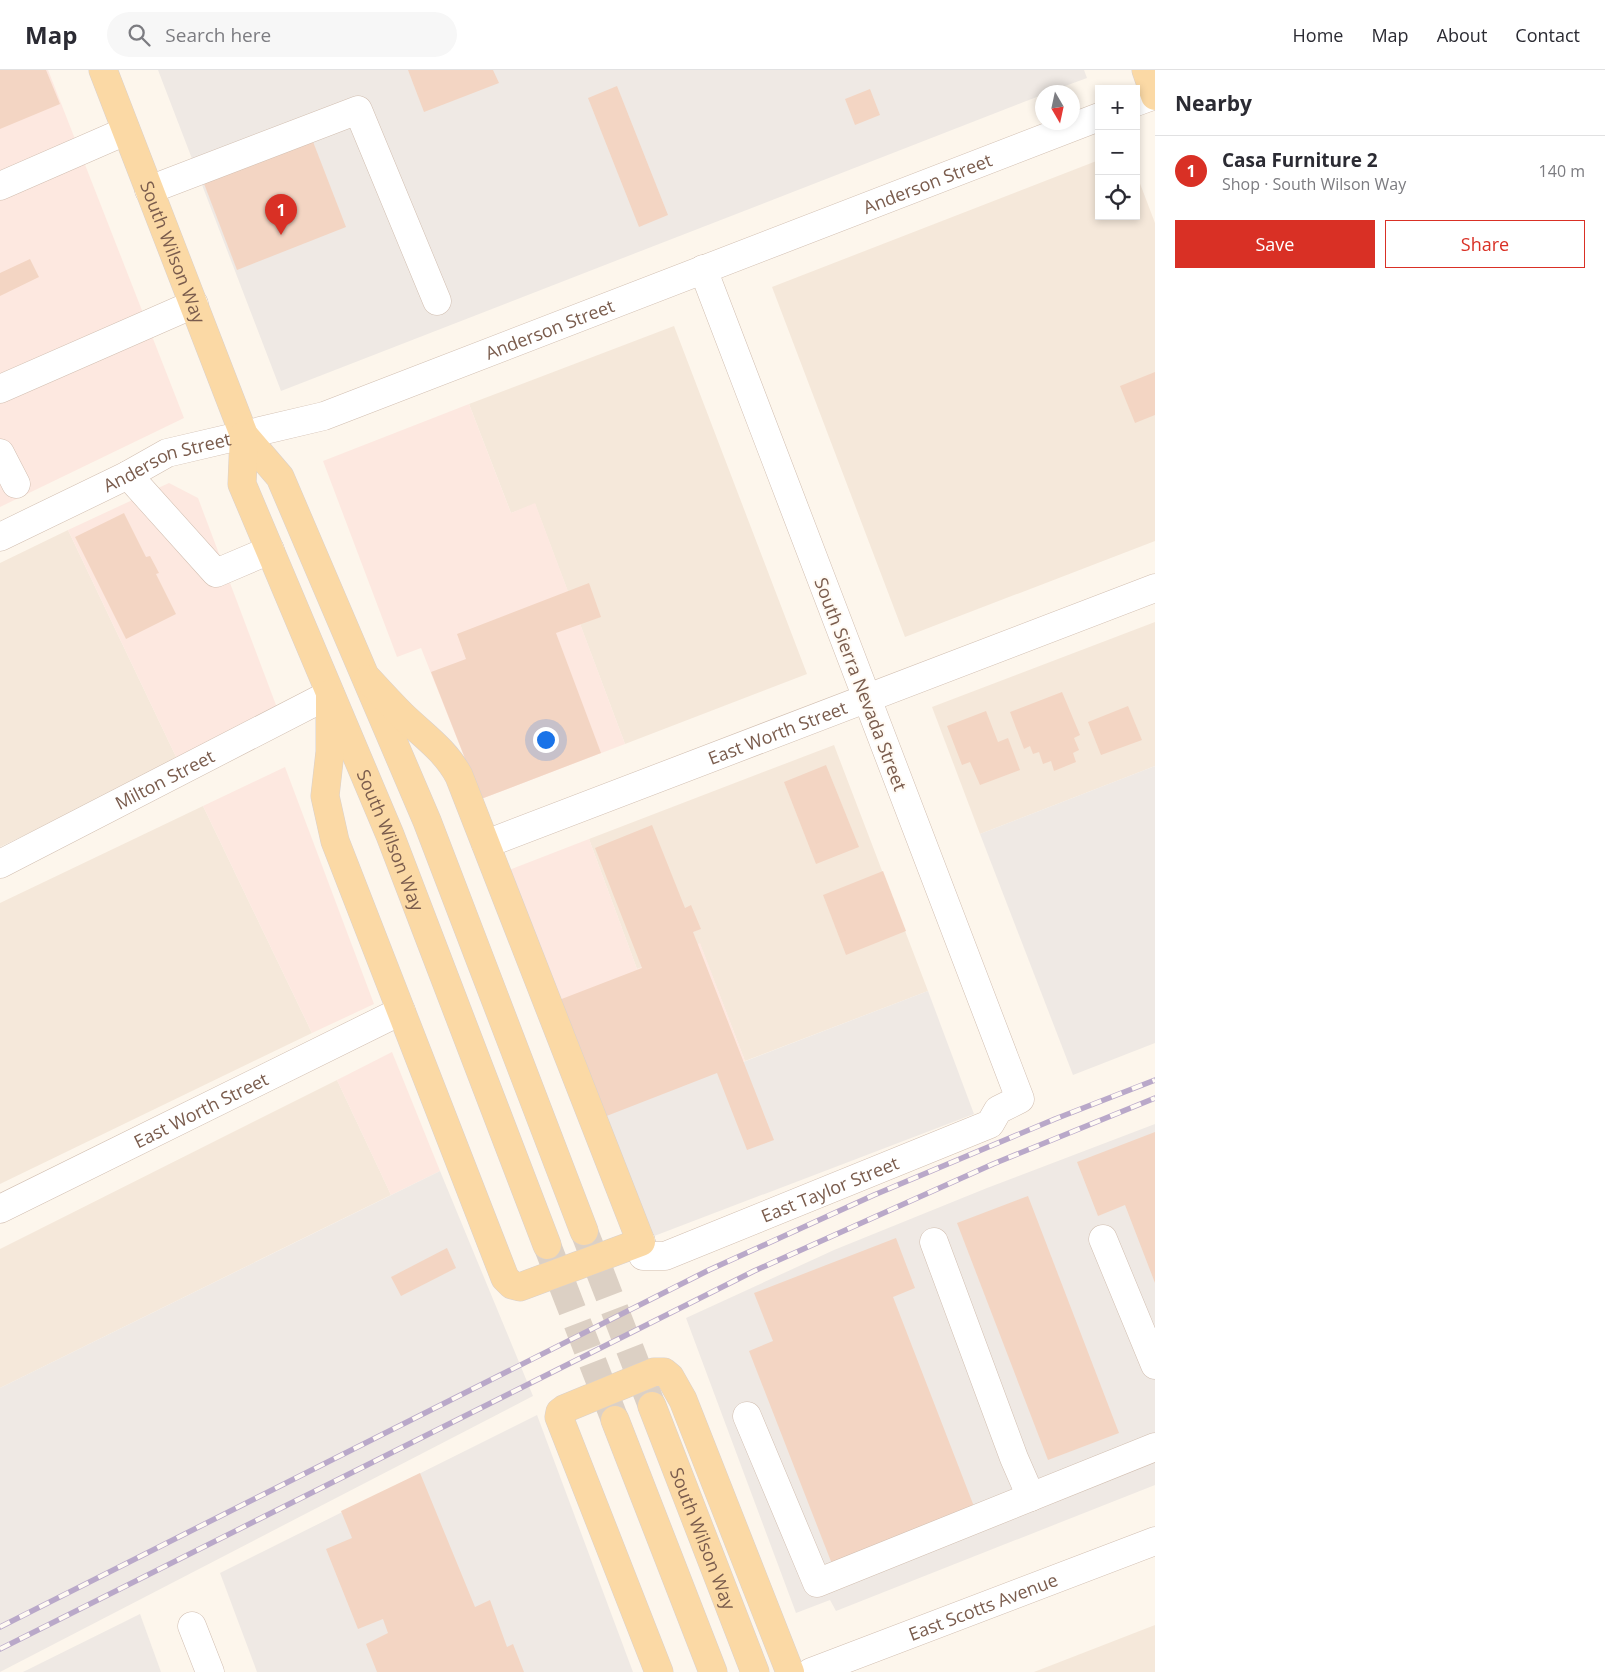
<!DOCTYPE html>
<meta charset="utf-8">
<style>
body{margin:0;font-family:"Open Sans",sans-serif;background:#f7f7f7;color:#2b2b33}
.controls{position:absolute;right:15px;top:15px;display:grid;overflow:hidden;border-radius:0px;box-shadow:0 2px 8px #0003}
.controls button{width:45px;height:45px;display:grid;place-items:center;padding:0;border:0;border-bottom:1px solid #e1e1e2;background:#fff;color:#2b2b33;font:25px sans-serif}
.compass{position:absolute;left:1035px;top:15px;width:45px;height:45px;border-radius:50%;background:#fff;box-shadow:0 2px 8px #0003;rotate:171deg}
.you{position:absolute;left:545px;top:669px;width:18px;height:18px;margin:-12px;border:4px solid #fff;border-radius:50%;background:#1a73e8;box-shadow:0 0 0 8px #1a73e833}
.badge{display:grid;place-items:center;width:32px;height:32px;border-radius:50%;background:#d93025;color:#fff;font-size:16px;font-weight:700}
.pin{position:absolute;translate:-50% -41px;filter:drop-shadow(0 1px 2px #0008)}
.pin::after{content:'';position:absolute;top:26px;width:18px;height:15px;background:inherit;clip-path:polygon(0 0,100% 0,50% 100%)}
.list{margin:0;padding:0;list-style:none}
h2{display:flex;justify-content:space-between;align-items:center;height:65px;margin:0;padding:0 20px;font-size:21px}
h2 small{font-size:16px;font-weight:400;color:#7c7c81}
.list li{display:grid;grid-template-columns:32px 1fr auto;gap:15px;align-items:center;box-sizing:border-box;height:70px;padding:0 20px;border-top:1px solid #e1e1e2}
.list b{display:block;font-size:19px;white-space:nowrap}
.list p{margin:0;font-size:16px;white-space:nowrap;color:#7c7c81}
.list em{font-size:16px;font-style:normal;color:#7c7c81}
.actions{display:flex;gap:10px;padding:15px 20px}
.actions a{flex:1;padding:11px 0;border:1px solid #d93025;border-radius:0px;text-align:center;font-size:18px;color:#d93025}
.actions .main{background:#d93025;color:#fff}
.icon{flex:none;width:28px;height:28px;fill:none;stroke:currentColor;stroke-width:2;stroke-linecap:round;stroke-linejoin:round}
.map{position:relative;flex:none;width:1155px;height:1602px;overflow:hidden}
header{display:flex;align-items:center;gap:30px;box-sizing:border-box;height:70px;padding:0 25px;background:#fff;border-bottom:1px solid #e1e1e2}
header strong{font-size:24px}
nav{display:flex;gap:28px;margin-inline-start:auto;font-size:18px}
.search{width:350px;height:45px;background:#f7f7f7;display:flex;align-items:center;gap:12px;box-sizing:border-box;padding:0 18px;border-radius:28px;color:#7c7c81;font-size:19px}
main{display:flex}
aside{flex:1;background:#fff}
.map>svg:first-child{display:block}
</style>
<header>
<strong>Map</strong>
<div class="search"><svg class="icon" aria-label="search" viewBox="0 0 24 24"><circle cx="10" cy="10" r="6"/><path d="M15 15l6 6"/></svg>Search here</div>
<nav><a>Home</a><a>Map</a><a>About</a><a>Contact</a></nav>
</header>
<main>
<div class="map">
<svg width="1155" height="1602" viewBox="0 0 1155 1602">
<rect width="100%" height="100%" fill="#fdf6ec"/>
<g fill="#f5e8da">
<path d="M1099 90V146H1136V103L1155 153V471L905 567 772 217Z"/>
<path d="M674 256 807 604 625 674 535 434 511 443 469 334Z"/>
<path d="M68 460 178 691 0 777V493Z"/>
<path d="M1155 552V696L980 764 932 637Z"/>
<path d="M834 675 928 921 745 991 700 874 637 899 589 769Z"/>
<path d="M203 736 312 963 0 1114V833Z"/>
<path d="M337 1010 391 1125 0 1318V1179Z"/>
<path d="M1155 1555V1602H1034Z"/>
</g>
<g fill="#fde8e0">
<path d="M0 0H48L184 348 0 437Z"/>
<path d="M469 334 511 443 535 433 625 674 481 729 421 578 397 587 323 391Z"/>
<path d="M169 413 198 428 279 643 178 691 68 460Z"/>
<path d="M285 697 374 934 312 963 203 736Z"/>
<path d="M589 769 637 899 700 873 745 991 602 1046 509 800Z"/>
<path d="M392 982 440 1101 391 1125 337 1010Z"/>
</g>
<g fill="#efe9e4">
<path d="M158 0H1084L1087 8 1049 22H1042V25L281 321Z"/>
<path d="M1155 696V973L1073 1005 980 764Z"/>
<path d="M928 921 974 1044 649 1168 602 1046Z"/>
<path d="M1155 1054V1415L836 1541 830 1530 796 1543 686 1248 834 1180 987 1118Z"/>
<path d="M440 1101 533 1326 0 1602V1318Z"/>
<path d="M537 1345 633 1602H257L220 1503Z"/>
<path d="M140 1544 161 1602H23Z"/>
</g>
<g fill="#f3d5c3">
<path d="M0 0H46L60 34 0 59Z"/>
<path d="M408 0H493L499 13 424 42Z"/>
<path d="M617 16 668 145 639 157 588 28Z"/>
<path d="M870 19 880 45 855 55 845 29Z"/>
<path d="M312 69 346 157 237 200 203 111Z"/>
<path d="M30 189 39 207 0 226V203Z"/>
<path d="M1155 302V345L1135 353 1120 316Z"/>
<path d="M124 443 146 487 150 486 159 503 156 504 176 544 126 569 75 467Z"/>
<path d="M589 513 601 547 556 563 601 683 481 729 431 602 466 589 457 564Z"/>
<path d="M1062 622 1080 665 1074 668 1079 680 1073 683 1076 692 1054 701 1051 691 1043 694 1039 682 1033 684 1030 676 1024 679 1010 642Z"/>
<path d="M1128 636 1142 670 1101 685 1088 652Z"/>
<path d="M986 641 998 672 1008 668 1020 700 980 715 970 692 962 695 947 656Z"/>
<path d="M826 695 859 777 816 794 784 712Z"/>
<path d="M652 755 685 838 691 835 701 859 693 862 774 1070 747 1080 717 1003 604 1047 559 930 642 898 595 778Z"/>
<path d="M883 801 906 861 846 885 823 825Z"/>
<path d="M1155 1062V1213L1125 1135 1098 1146 1077 1092Z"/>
<path d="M1028 1126 1119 1363 1048 1390 957 1153Z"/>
<path d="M896 1168 915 1218 893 1227 975 1439 832 1494 749 1281 773 1271 754 1223Z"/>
<path d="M447 1178 456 1198 401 1226 391 1207Z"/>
<path d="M420 1403 475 1537 490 1530 507 1577 513 1574 524 1602H377L366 1574 388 1563 383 1549 358 1559 326 1479 352 1468 341 1441Z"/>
</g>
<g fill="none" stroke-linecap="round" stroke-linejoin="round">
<g stroke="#dcd0c4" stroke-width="28" stroke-dasharray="28 14" stroke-linecap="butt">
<path d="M584 1161 652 1336"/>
<path d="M547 1175 615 1350"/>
</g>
<defs>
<g id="minor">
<path d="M1136 32 1155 25"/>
<path d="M0 116 126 61"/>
<path d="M149 120 358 40 437 231"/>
<path d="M0 319 194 234"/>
<path d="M0 383 16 414"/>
<path d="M128 405 216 503 270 480"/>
<path id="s1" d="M0 467 128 405 167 383 324 346 1099 47"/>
<path id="s2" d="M486 774 1155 518"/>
<path id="s3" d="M0 794 330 624"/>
<path id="s4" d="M0 1139 401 941"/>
<path d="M1103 1169 1155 1295"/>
<path id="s5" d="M641 1172 643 1186H665L990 1054 998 1040 1020 1029 703 199"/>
<path d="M934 1172 1014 1388 1031 1427"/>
<path d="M747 1346 817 1513 1155 1377"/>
<path d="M192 1556 210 1602"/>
<path id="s6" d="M811 1602 1155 1471"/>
</g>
<g id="major">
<path id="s7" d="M103 0 244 365 280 407 427 751 584 1161"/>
<path d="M1146 0 1155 26"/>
<path id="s8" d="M244 365 242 414 390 765 547 1175"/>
<path d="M330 624V682L325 726 335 771 505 1208 512 1215 520 1217 641 1172 459 706C446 681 424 666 403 646 391 634 379 621 368 609"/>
<path id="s9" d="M652 1336 755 1602"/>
<path d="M615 1350 713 1602"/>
<path d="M659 1602 559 1347 560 1342 564 1339 654 1302H664L670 1307 683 1330 790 1602"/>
</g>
</defs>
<use href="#minor" stroke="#d1beb0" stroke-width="29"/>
<use href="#major" stroke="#dad1cd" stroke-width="29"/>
<use href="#minor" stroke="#fff" stroke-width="28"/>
<use href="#major" stroke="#fbd9a5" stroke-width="28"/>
<defs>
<g id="rail">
<path d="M0 1557 709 1200 874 1125 1055 1049 1155 1010"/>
<path d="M0 1579 754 1201 993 1094 1155 1028"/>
</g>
</defs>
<use href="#rail" stroke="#b9a8c9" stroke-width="5.5"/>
<use href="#rail" stroke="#fffaf3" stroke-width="4" stroke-dasharray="11" stroke-linecap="butt"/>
</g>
<g text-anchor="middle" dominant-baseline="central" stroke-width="4" stroke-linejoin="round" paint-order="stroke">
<g font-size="18" fill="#7a5c4d" stroke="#fffaf3">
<text stroke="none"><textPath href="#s1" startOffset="995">Anderson Street</textPath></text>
<text stroke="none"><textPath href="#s7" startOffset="195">South Wilson Way</textPath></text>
<text stroke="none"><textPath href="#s1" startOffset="590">Anderson Street</textPath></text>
<text stroke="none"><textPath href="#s1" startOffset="184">Anderson Street</textPath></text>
<text transform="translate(861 614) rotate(69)">South Sierra Nevada Street</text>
<text stroke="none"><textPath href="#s2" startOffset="312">East Worth Street</textPath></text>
<text stroke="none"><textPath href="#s3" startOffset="185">Milton Street</textPath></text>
<text stroke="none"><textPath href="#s8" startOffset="435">South Wilson Way</textPath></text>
<text stroke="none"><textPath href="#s4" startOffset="224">East Worth Street</textPath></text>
<text stroke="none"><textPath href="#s5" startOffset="214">East Taylor Street</textPath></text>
<text stroke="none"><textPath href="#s9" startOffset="142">South Wilson Way</textPath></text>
<text stroke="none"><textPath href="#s6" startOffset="184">East Scotts Avenue</textPath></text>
</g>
</g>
</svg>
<div class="controls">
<button>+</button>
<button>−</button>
<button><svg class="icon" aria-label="locate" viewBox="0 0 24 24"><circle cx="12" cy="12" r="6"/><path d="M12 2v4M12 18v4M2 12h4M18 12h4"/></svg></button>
</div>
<svg class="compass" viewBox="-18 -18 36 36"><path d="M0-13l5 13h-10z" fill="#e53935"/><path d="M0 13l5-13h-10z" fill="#7c7c81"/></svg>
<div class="you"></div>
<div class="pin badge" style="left:281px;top:165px">1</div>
</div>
<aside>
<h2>Nearby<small></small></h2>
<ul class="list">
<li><span class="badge">1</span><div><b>Casa Furniture 2</b><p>Shop · South Wilson Way</p></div><em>140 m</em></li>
</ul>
<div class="actions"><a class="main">Save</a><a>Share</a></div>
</aside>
</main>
